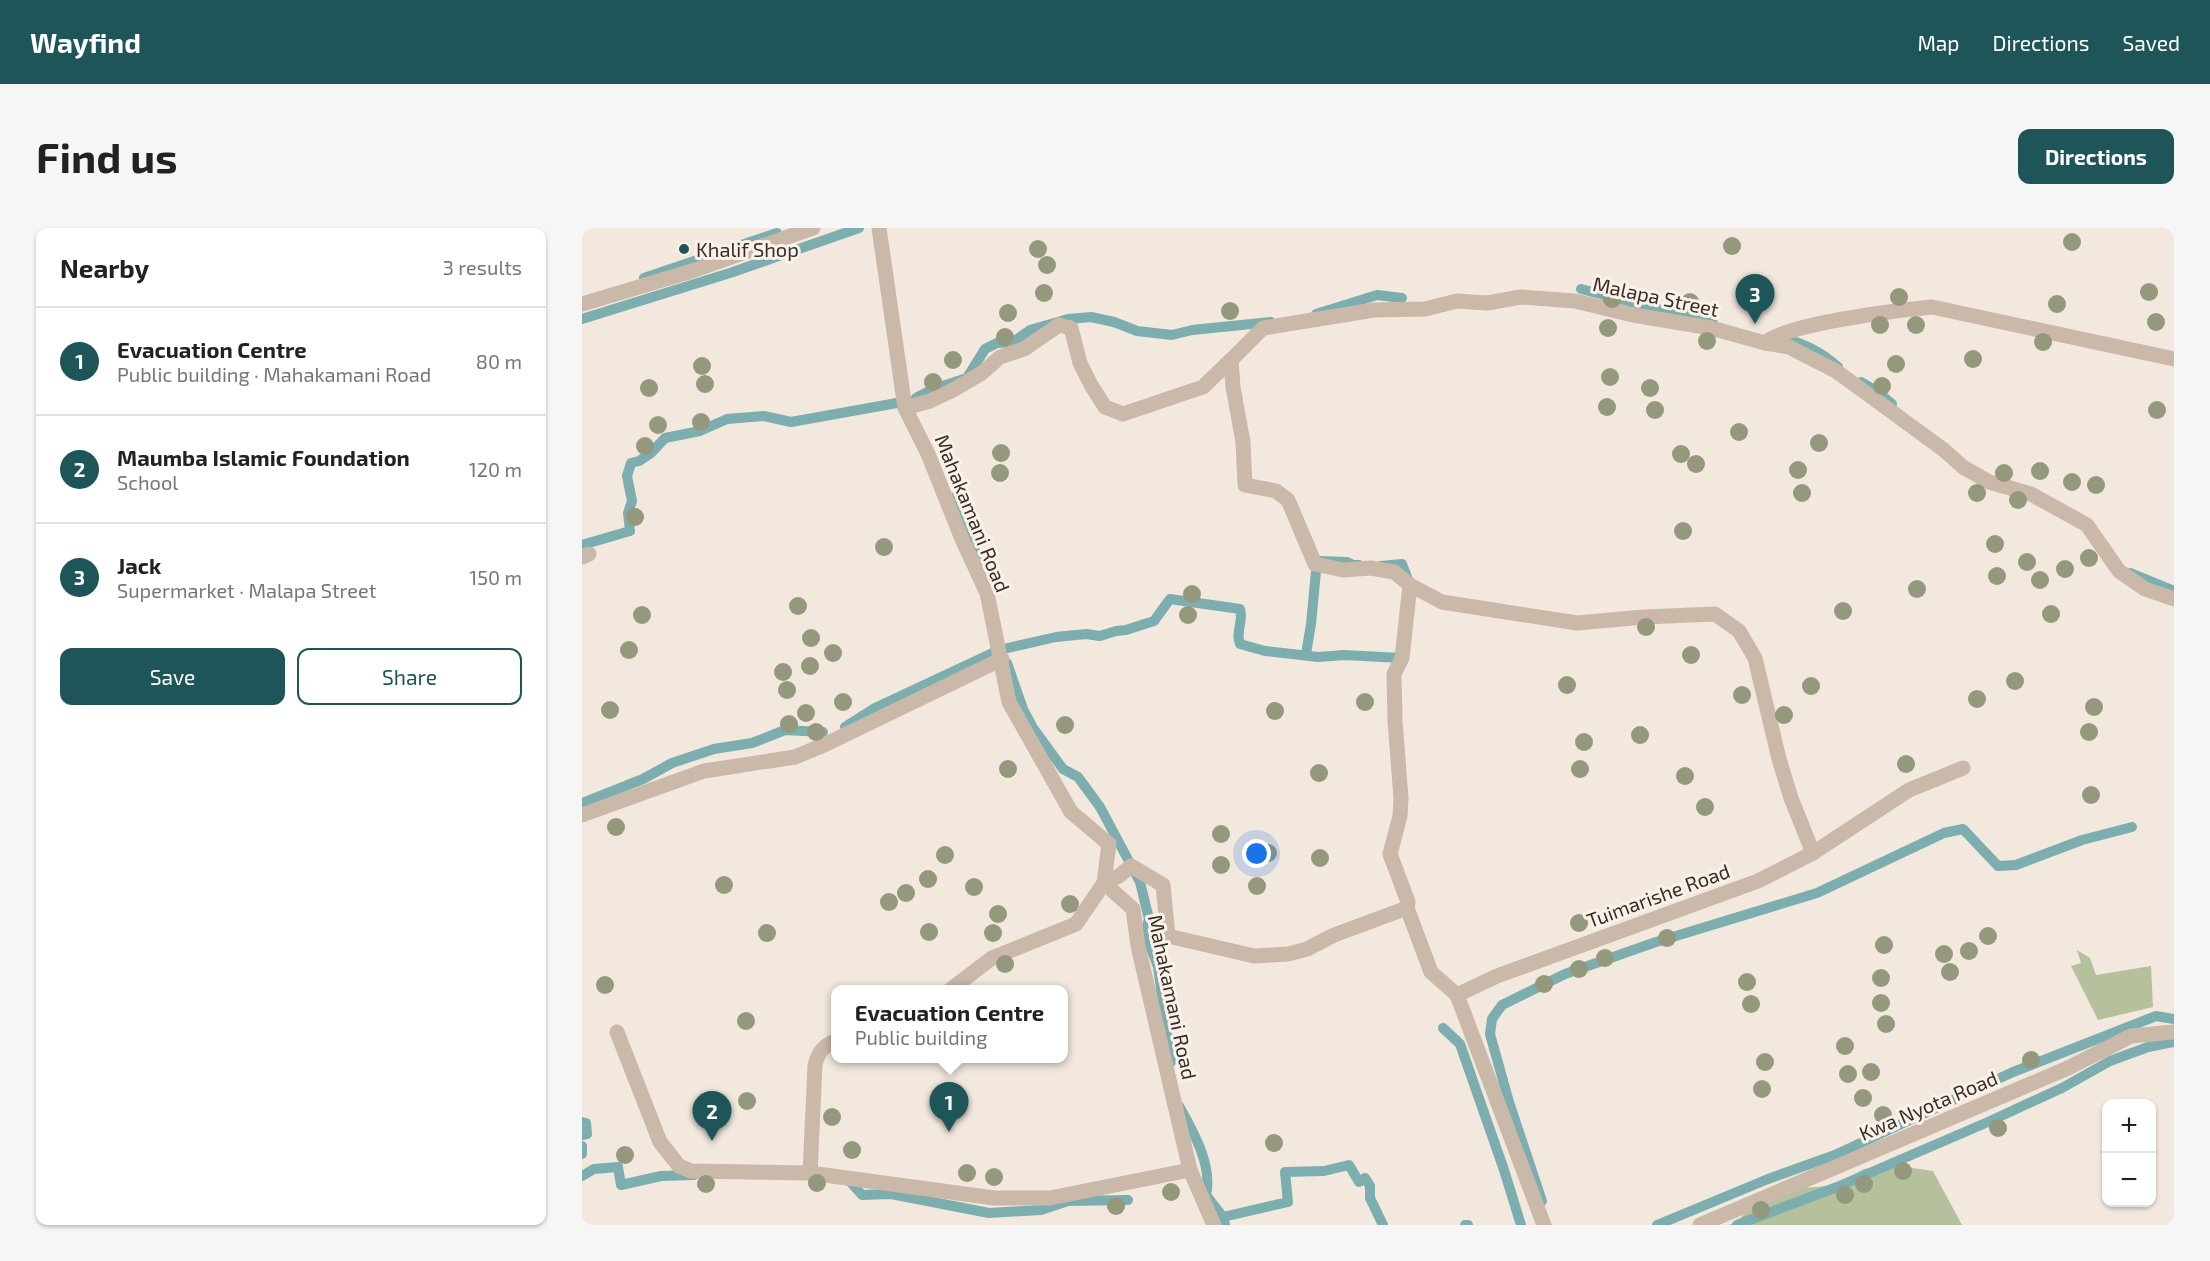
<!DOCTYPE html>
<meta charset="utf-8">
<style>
body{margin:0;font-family:"Exo 2",sans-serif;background:#f6f6f6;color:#222}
.controls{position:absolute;right:18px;bottom:18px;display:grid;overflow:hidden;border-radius:12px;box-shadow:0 2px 4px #0004}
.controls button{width:54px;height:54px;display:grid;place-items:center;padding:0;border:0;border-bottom:2px solid #e0e0e0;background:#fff;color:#222;font:30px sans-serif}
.you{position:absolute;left:675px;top:626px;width:21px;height:21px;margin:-15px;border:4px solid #fff;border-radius:50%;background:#1a73e8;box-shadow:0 0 0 9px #1a73e833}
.badge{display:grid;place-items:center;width:39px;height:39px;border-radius:50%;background:#1e5559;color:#fff;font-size:20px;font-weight:700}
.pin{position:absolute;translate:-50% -50px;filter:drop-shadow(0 2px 3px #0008)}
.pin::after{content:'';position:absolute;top:32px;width:21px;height:18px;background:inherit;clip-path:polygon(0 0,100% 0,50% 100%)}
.popup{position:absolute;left:249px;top:757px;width:237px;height:78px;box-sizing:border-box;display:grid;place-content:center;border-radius:12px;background:#fff;filter:drop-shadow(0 2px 4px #0005);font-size:20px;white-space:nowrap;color:#767676}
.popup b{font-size:22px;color:#222}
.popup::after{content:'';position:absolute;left:50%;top:100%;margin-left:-12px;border:12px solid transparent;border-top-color:#fff}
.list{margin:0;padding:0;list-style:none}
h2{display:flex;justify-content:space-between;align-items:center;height:78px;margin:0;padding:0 24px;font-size:26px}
h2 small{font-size:20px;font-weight:400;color:#767676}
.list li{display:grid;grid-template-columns:39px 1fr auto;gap:18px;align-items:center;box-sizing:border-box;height:108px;padding:0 24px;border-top:2px solid #e0e0e0}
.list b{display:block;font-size:22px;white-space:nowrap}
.list p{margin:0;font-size:20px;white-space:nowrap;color:#767676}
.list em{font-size:20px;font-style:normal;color:#767676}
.actions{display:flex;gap:12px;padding:18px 24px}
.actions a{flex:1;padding:14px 0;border:2px solid #1e5559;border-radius:12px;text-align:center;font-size:21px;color:#1e5559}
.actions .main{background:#1e5559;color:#fff}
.map{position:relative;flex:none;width:1592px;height:997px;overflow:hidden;border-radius:12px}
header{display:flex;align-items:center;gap:36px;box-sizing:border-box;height:84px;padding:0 30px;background:#1e5559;color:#fff}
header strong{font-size:28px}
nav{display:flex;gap:33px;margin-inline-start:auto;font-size:21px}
.intro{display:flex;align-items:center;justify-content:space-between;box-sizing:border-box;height:144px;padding:0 36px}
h1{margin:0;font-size:42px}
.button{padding:15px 27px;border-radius:12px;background:#1e5559;color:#fff;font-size:21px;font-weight:700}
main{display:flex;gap:36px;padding:0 36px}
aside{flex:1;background:#fff;border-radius:12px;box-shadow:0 2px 4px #0004}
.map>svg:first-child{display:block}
</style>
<header>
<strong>Wayfind</strong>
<nav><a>Map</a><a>Directions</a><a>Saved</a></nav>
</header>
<div class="intro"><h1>Find us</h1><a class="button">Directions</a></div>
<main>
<aside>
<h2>Nearby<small>3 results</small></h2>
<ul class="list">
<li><span class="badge">1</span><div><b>Evacuation Centre</b><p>Public building · Mahakamani Road</p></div><em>80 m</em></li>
<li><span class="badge">2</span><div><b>Maumba Islamic Foundation</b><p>School</p></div><em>120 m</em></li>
<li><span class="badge">3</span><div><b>Jack</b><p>Supermarket · Malapa Street</p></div><em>150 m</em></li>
</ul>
<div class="actions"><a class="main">Save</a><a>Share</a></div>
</aside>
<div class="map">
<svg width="1592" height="997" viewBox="0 0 1592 997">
<rect width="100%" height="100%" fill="#f2e8dd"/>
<g fill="#b5c19d">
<path d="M1495 722 1508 730 1514 747 1569 738 1571 779 1516 792 1489 738 1499 735Z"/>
<path d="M1309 937 1351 943 1380 997H1146L1156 994 1177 964 1255 957 1282 941Z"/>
</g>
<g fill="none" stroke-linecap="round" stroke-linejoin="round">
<g stroke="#7cadaf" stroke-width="10">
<path d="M62 50 195 5"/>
<path d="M999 61 1131 95"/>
<path d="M734 86 795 67 820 70"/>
<path d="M0 91 148 45 277 0"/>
<path d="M1195 110C1218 113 1239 124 1256 139"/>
<path d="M1279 154 1296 164 1310 176"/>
<path d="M334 170 351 161 385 150 403 121 415 115 431 114 448 102 486 91 509 89 532 94 555 103 590 107 610 102 689 94"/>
<path d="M373 269 397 333"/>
<path d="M0 317 48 303 46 285 50 273 45 248 49 235 57 233 69 225 83 210 118 203 145 191 182 188 209 194 315 175"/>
<path d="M799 338 820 336 827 354"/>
<path d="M1548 345 1592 363"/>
<path d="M724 426 729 396 735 333 765 334 771 337H777"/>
<path d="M425 435 441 481 451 500 481 541 496 549 518 579 558 654 567 691 563 704 576 739 589 834"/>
<path d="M263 499 293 480 417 422 474 409 504 406 518 408 534 403 544 402 572 393 588 371 658 381C662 393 653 404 658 416L683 423 736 429 762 427 819 430V422"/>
<path d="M0 575 61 551 90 535 132 521 170 515 203 502 241 504"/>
<path d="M861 800 878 816 922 942 939 997"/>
<path d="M597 878C611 903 631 938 624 967L641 989 643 997"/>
<path d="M0 894 4 895 5 906 0 907"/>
<path d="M0 918V926"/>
<path d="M0 948 12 941 36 939 39 957 79 948 112 947"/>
<path d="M264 949 280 967 309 966 407 985 459 982 486 973 546 972"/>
<path d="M960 973 927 874 908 806 910 791 920 777 983 746 1071 715 1235 665 1362 605 1381 601 1416 638 1434 637 1500 612 1550 599"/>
<path d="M641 989 706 974 703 944 742 943 767 937 777 954 783 950 788 958V970L801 997"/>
<path d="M883 997H886"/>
<path d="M1075 997 1186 951 1253 927 1431 844 1574 788 1592 791"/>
<path d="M1155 997 1255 959 1406 894 1480 860 1528 833 1566 819 1592 814"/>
</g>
<g stroke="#cab8a8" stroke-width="15">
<path d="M297 0 323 180 346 226 380 311 405 365 427 474 489 584 527 616 522 655 551 681 556 718 608 942 632 997"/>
<path d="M0 76 110 43 231 0"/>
<path d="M1183 115C1202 96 1318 82 1350 79L1592 131"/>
<path d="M323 180 348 173 371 162 400 145 418 129 442 121 477 97 489 100 498 135 509 157 523 179 541 186 621 159 649 132"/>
<path d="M0 329 7 326"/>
<path d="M0 587 122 543 213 529 242 517 420 431"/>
<path d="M1231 625 1209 570 1197 531 1173 430 1157 403 1133 386 1062 389 995 395 860 374 828 357 812 344 789 340 761 342 733 336 706 272 694 263 663 257 661 214 651 159 649 132 681 100 792 82 843 81 875 73 905 75 939 69 993 73 1051 87 1129 100 1183 115 1207 119 1254 143 1362 222 1381 239 1407 254 1449 266 1505 297 1537 343 1563 361 1592 371"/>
<path d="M825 680 849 744 875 767"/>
<path d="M368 762 410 730 494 696 522 655 537 648 549 638 581 657 586 708 672 728 706 726 725 721 752 707 825 680 826 674 808 626 818 588 819 570 813 493 812 446 820 430 828 357"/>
<path d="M35 804 78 914 97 938 109 943 228 945 412 970H468L608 942"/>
<path d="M228 945 233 837C236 825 241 818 253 813"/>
<path d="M962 997 875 767 915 748 1176 653 1231 625 1327 562 1381 540"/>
<path d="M1118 997 1486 840 1549 808 1592 804"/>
</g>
</g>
<g fill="#94987c">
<circle cx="1490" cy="14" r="9"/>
<circle cx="1150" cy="18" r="9"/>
<circle cx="456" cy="21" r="9"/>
<circle cx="465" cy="37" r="9"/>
<circle cx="1567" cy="64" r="9"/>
<circle cx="462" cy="65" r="9"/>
<circle cx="1317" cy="69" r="9"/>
<circle cx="1030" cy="71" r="9"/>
<circle cx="1108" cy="74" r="9"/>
<circle cx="1475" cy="76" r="9"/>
<circle cx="648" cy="83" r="9"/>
<circle cx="426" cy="85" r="9"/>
<circle cx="1574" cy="94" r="9"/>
<circle cx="1298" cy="97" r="9"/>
<circle cx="1334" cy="97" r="9"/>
<circle cx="1026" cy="100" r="9"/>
<circle cx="423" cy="109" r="9"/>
<circle cx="1125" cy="113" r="9"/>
<circle cx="1461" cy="114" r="9"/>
<circle cx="1391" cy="131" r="9"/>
<circle cx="371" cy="132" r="9"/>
<circle cx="1314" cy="136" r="9"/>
<circle cx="120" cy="138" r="9"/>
<circle cx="1028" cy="149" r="9"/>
<circle cx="351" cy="154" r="9"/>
<circle cx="123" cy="156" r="9"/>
<circle cx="1300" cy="158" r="9"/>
<circle cx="67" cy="160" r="9"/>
<circle cx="1068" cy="160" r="9"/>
<circle cx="1025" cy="179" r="9"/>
<circle cx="1073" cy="182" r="9"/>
<circle cx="1575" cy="182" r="9"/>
<circle cx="119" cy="194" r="9"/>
<circle cx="76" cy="197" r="9"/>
<circle cx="1157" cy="204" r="9"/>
<circle cx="1237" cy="215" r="9"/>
<circle cx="63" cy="218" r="9"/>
<circle cx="419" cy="225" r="9"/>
<circle cx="1099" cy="226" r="9"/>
<circle cx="1114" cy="236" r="9"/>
<circle cx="1216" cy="242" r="9"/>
<circle cx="1458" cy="243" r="9"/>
<circle cx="418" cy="245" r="9"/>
<circle cx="1422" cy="245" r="9"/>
<circle cx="1490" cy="254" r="9"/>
<circle cx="1514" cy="257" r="9"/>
<circle cx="1220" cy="265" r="9"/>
<circle cx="1395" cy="265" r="9"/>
<circle cx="1436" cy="272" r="9"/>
<circle cx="53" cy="289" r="9"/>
<circle cx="1101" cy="303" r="9"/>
<circle cx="1413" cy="316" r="9"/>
<circle cx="302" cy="319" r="9"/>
<circle cx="1507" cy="330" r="9"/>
<circle cx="1445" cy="334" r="9"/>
<circle cx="1483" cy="341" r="9"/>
<circle cx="1415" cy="348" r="9"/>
<circle cx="1458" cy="352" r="9"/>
<circle cx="1335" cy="361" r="9"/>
<circle cx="610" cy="366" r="9"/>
<circle cx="216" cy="378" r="9"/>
<circle cx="1261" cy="383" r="9"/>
<circle cx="1469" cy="386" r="9"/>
<circle cx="60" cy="387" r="9"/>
<circle cx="606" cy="387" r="9"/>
<circle cx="1064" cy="399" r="9"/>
<circle cx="229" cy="410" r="9"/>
<circle cx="47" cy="422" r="9"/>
<circle cx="251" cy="425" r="9"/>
<circle cx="1109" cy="427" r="9"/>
<circle cx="228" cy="438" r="9"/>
<circle cx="201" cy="444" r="9"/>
<circle cx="1433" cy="453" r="9"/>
<circle cx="985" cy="457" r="9"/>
<circle cx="1229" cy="458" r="9"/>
<circle cx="205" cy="462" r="9"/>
<circle cx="1160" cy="467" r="9"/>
<circle cx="1395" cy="471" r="9"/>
<circle cx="261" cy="474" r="9"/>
<circle cx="783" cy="474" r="9"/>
<circle cx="1512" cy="479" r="9"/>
<circle cx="28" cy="482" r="9"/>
<circle cx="693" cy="483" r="9"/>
<circle cx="224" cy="485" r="9"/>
<circle cx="1202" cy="487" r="9"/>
<circle cx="207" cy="496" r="9"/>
<circle cx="483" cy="497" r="9"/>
<circle cx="234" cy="504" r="9"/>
<circle cx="1507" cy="504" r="9"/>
<circle cx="1058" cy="507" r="9"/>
<circle cx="1002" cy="514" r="9"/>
<circle cx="1324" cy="536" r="9"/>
<circle cx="426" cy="541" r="9"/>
<circle cx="998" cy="541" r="9"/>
<circle cx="737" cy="545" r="9"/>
<circle cx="1103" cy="548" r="9"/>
<circle cx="1509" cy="567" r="9"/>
<circle cx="1123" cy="579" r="9"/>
<circle cx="34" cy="599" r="9"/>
<circle cx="639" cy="606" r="9"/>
<circle cx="686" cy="625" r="9"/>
<circle cx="363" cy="627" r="9"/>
<circle cx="738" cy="630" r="9"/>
<circle cx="639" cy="637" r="9"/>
<circle cx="346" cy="651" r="9"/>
<circle cx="142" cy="657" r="9"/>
<circle cx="675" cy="658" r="9"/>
<circle cx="392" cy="659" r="9"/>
<circle cx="324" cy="665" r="9"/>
<circle cx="307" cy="674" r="9"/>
<circle cx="488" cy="676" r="9"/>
<circle cx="416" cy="686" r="9"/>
<circle cx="997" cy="695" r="9"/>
<circle cx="347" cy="704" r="9"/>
<circle cx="185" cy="705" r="9"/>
<circle cx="411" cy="705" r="9"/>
<circle cx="1406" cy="708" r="9"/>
<circle cx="1085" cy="710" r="9"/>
<circle cx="1302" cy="717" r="9"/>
<circle cx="1387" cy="723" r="9"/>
<circle cx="1362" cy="726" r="9"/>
<circle cx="1023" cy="730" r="9"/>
<circle cx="423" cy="736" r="9"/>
<circle cx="997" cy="741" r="9"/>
<circle cx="1368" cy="744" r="9"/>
<circle cx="1299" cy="750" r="9"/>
<circle cx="1165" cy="754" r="9"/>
<circle cx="962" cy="756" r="9"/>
<circle cx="23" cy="757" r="9"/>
<circle cx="1299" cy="775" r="9"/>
<circle cx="1169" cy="776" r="9"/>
<circle cx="164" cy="793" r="9"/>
<circle cx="1304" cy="796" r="9"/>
<circle cx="1263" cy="818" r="9"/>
<circle cx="1449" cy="832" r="9"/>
<circle cx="1183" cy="834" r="9"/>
<circle cx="1289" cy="844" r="9"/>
<circle cx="1266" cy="846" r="9"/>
<circle cx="1180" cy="861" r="9"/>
<circle cx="1281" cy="870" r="9"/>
<circle cx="165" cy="873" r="9"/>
<circle cx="1301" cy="887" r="9"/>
<circle cx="250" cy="889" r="9"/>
<circle cx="1416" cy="900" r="9"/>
<circle cx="692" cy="915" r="9"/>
<circle cx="270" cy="922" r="9"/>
<circle cx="43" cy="927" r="9"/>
<circle cx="1321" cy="943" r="9"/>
<circle cx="385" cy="945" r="9"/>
<circle cx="412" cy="949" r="9"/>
<circle cx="235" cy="955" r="9"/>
<circle cx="124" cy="956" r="9"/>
<circle cx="1282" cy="956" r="9"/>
<circle cx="589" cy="964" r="9"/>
<circle cx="1263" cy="967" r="9"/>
<circle cx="534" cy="978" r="9"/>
<circle cx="1179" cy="982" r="9"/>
</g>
<circle fill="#1e5559" stroke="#faf2e9" stroke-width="2" cx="102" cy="21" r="6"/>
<g text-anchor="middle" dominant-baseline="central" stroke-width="6" stroke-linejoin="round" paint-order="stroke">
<g font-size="20" fill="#372d29" stroke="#faf2e9" text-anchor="start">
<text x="114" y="21">Khalif Shop</text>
</g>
<g font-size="20" fill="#372d29" stroke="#faf2e9">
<text transform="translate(1074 68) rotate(12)">Malapa Street</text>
<text transform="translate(391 285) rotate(68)">Mahakamani Road</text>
<text transform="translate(1076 667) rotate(-20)">Tuimarishe Road</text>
<text transform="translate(591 769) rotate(78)">Mahakamani Road</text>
<text transform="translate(1346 877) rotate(-23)">Kwa Nyota Road</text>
</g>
</g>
</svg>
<div class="controls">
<button>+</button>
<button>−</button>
</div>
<div class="you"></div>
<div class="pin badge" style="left:367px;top:904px">1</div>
<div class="popup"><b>Evacuation Centre</b>Public building</div>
<div class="pin badge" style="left:130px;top:913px">2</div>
<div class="pin badge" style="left:1173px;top:96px">3</div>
</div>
</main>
